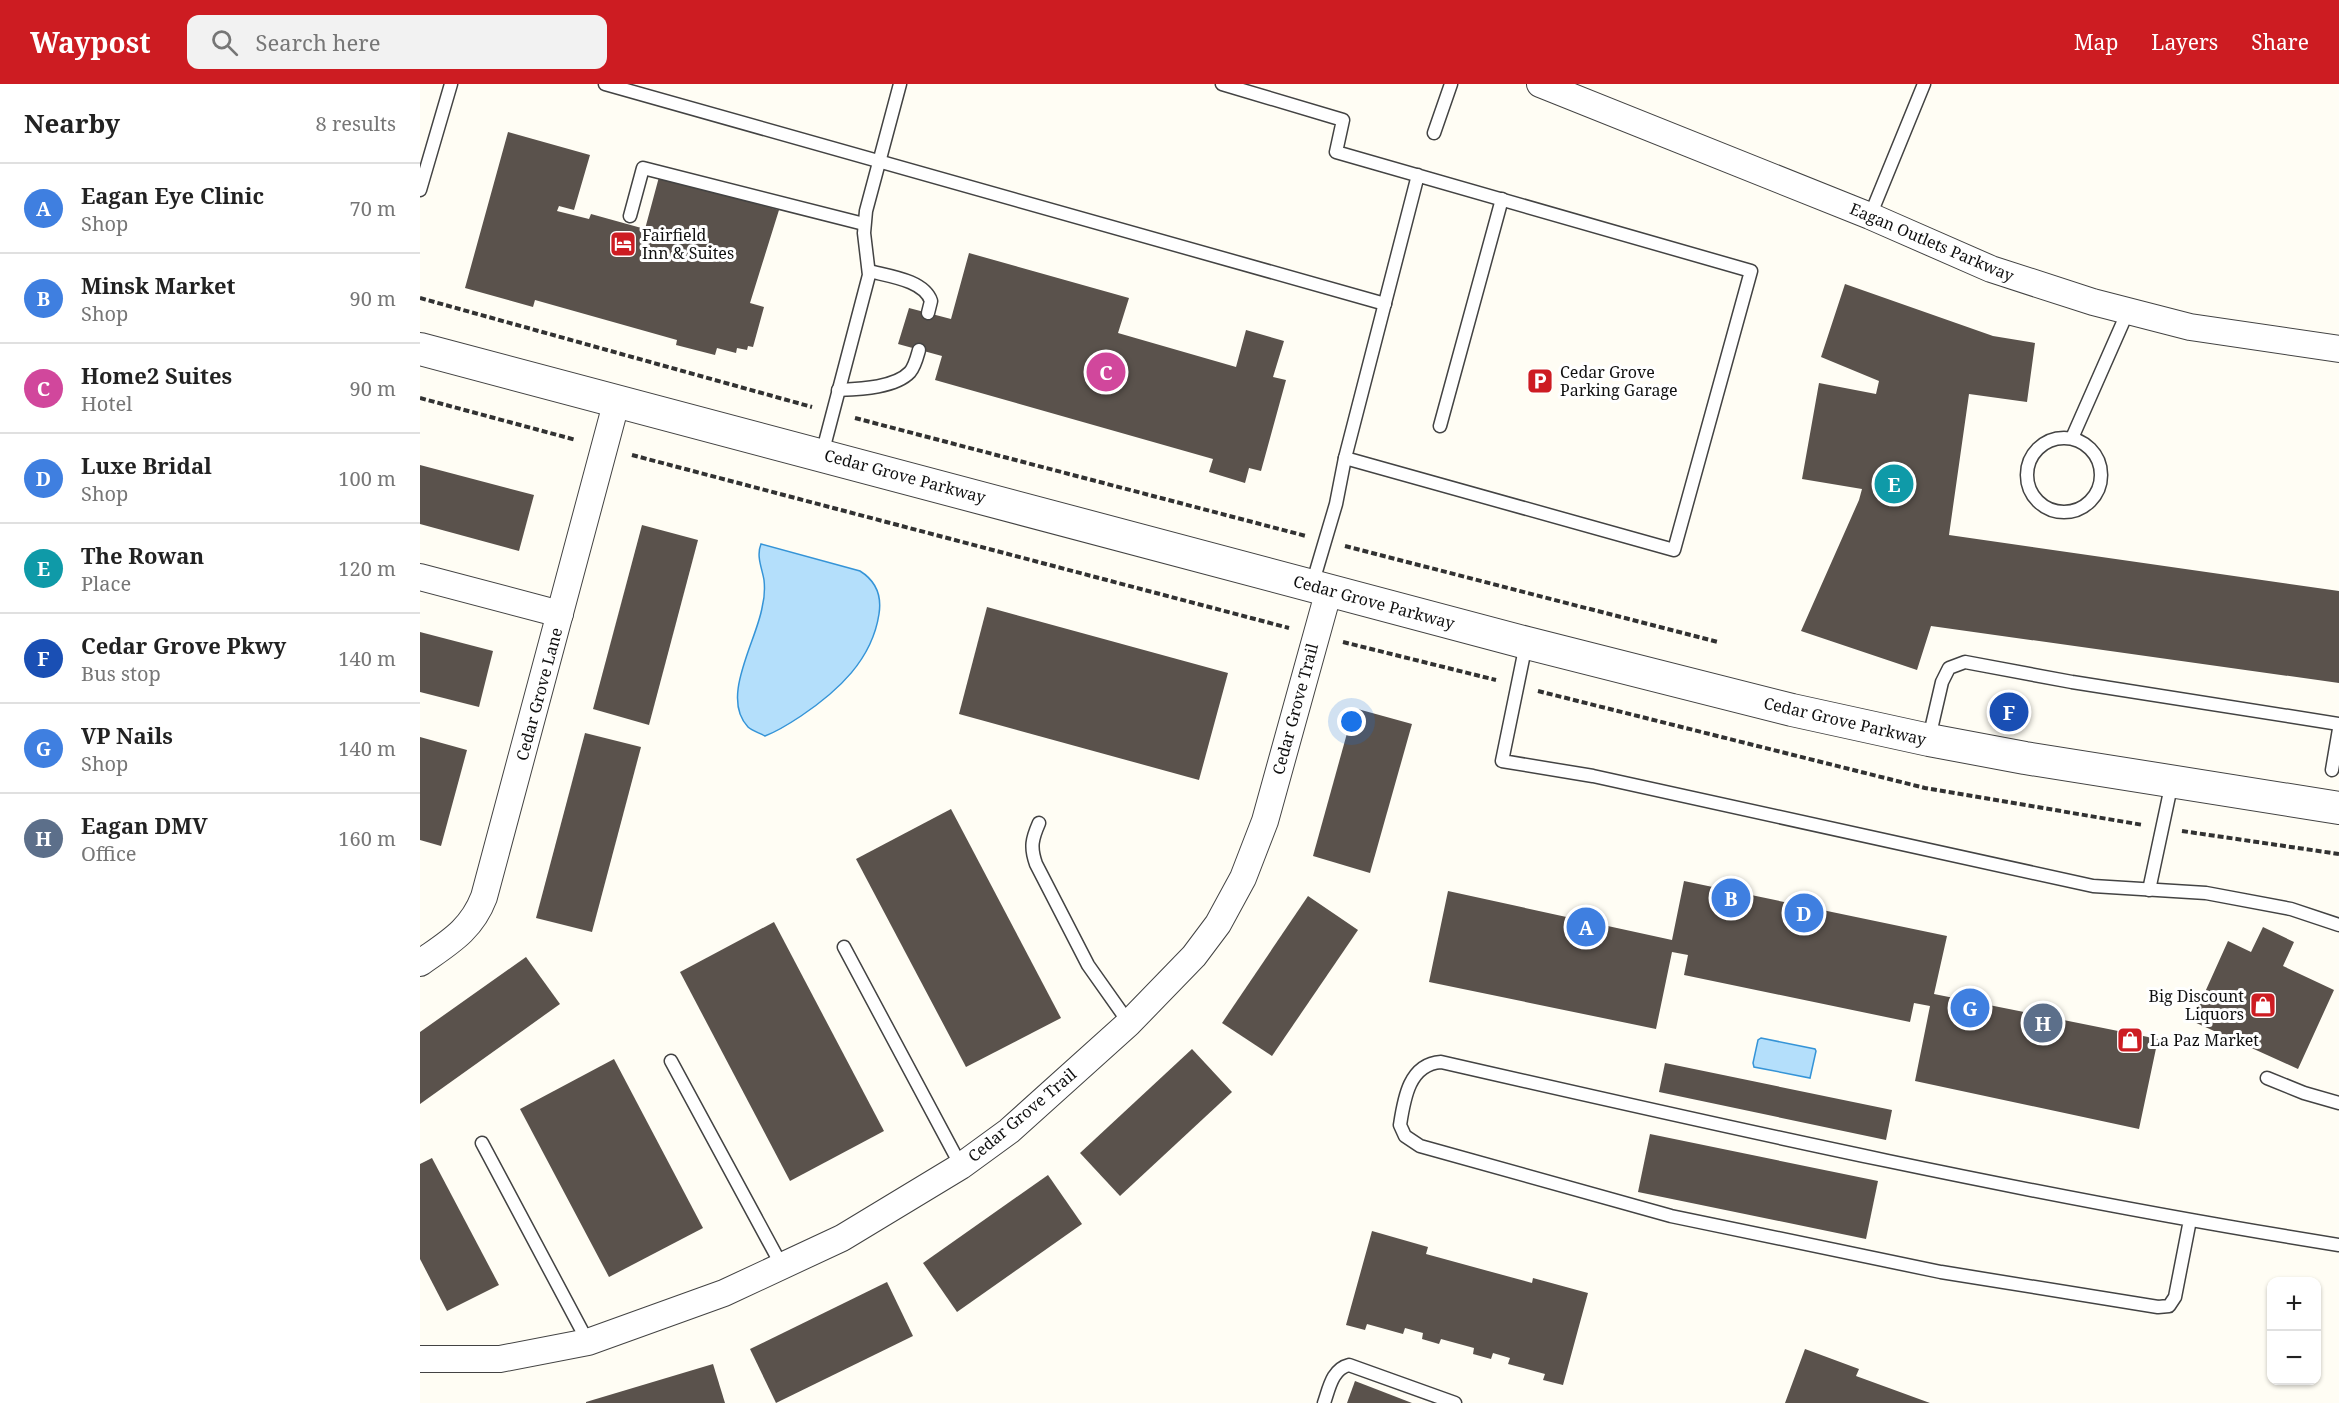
<!DOCTYPE html>
<meta charset="utf-8">
<style>
body{margin:0;font-family:"Noto Serif",serif;background:#f2f2f2;color:#222}
.controls{position:absolute;right:18px;bottom:18px;display:grid;overflow:hidden;border-radius:12px;box-shadow:0 2px 4px #0004}
.controls button{width:54px;height:54px;display:grid;place-items:center;padding:0;border:0;border-bottom:2px solid #e0e0e0;background:#fff;color:#222;font:30px sans-serif}
.you{position:absolute;left:932px;top:638px;width:21px;height:21px;margin:-15px;border:4px solid #fff;border-radius:50%;background:#1a73e8;box-shadow:0 0 0 9px #1a73e833}
.badge{display:grid;place-items:center;width:39px;height:39px;border-radius:50%;background:#cd1c22;color:#fff;font-size:20px;font-weight:700}
.pin{position:absolute;translate:-50% -50%;border:3px solid #fff;box-shadow:0 2px 6px #0006}
.list{margin:0;padding:0;list-style:none}
h2{display:flex;justify-content:space-between;align-items:center;height:78px;margin:0;padding:0 24px;font-size:26px}
h2 small{font-size:20px;font-weight:400;color:#767676}
.list li{display:grid;grid-template-columns:39px 1fr auto;gap:18px;align-items:center;box-sizing:border-box;height:90px;padding:0 24px;border-top:2px solid #e0e0e0}
.list b{display:block;font-size:22px;white-space:nowrap}
.list p{margin:0;font-size:20px;white-space:nowrap;color:#767676}
.list em{font-size:20px;font-style:normal;color:#767676}
.icon{flex:none;width:33px;height:33px;fill:none;stroke:currentColor;stroke-width:2;stroke-linecap:round;stroke-linejoin:round}
.map{position:relative;flex:none;width:1919px;height:1319px;overflow:hidden}
header{display:flex;align-items:center;gap:36px;box-sizing:border-box;height:84px;padding:0 30px;background:#cd1c22;color:#fff}
header strong{font-size:28px}
nav{display:flex;gap:33px;margin-inline-start:auto;font-size:21px}
.search{width:420px;height:54px;background:#f2f2f2;display:flex;align-items:center;gap:15px;box-sizing:border-box;padding:0 21px;border-radius:12px;color:#767676;font-size:22px}
main{display:flex}
aside{flex:1;background:#fff}
.map>svg:first-child{display:block}
</style>
<header>
<strong>Waypost</strong>
<div class="search"><svg class="icon" aria-label="search" viewBox="0 0 24 24"><circle cx="10" cy="10" r="6"/><path d="M15 15l6 6"/></svg>Search here</div>
<nav><a>Map</a><a>Layers</a><a>Share</a></nav>
</header>
<main>
<aside>
<h2>Nearby<small>8 results</small></h2>
<ul class="list">
<li><span class="badge" style="background:#3f7fe0">A</span><div><b>Eagan Eye Clinic</b><p>Shop</p></div><em>70 m</em></li>
<li><span class="badge" style="background:#3f7fe0">B</span><div><b>Minsk Market</b><p>Shop</p></div><em>90 m</em></li>
<li><span class="badge" style="background:#d1479c">C</span><div><b>Home2 Suites</b><p>Hotel</p></div><em>90 m</em></li>
<li><span class="badge" style="background:#3f7fe0">D</span><div><b>Luxe Bridal</b><p>Shop</p></div><em>100 m</em></li>
<li><span class="badge" style="background:#0f9aa8">E</span><div><b>The Rowan</b><p>Place</p></div><em>120 m</em></li>
<li><span class="badge" style="background:#1a4fb4">F</span><div><b>Cedar Grove Pkwy</b><p>Bus stop</p></div><em>140 m</em></li>
<li><span class="badge" style="background:#3f7fe0">G</span><div><b>VP Nails</b><p>Shop</p></div><em>140 m</em></li>
<li><span class="badge" style="background:#5c6f8a">H</span><div><b>Eagan DMV</b><p>Office</p></div><em>160 m</em></li>
</ul>
</aside>
<div class="map">
<svg width="1919" height="1319" viewBox="0 0 1919 1319">
<rect width="100%" height="100%" fill="#fffdf4"/>
<g fill="#b4dffb" stroke="#3594d7" stroke-width="1.5">
<path d="M341 460 440 487C456 497 462 511 459 530 452 576 418 607 381 632 369 640 358 647 345 652 340 649 332 647 328 643 300 614 336 558 342 524 344 516 345 505 344 496 342 484 336 472 341 460Z"/>
<path d="M1341 954 1395 965 1396 967 1390 994 1334 983 1333 979 1338 956Z"/>
</g>
<g fill="#5a524c">
<path d="M88 48 170 71 154 126 139 122 137 127 169 135 171 130 225 145 239 93 359 126 330 219 344 223 333 263 328 262 327 266 317 264 316 269 297 264 295 271 256 261 257 256 115 216 113 223 45 204Z"/>
<path d="M549 169 709 214 698 249 816 283 826 246 864 257 853 293 866 296 841 387 829 384 825 399 789 388 793 375 515 296 522 272 478 260 489 224 531 235Z"/>
<path d="M1425 200 1573 252 1615 259 1607 318 1549 310 1529 451 1919 507V599L1511 542 1497 586 1381 547 1439 416 1442 405 1382 395 1399 299 1456 310 1459 297 1401 273Z"/>
<path d="M0 381 114 411 99 467 0 440Z"/>
<path d="M222 441 278 456 229 641 173 625Z"/>
<path d="M567 523 808 589 779 696 539 630Z"/>
<path d="M0 548 73 567 59 623 0 608Z"/>
<path d="M934 624 992 640 950 789 893 772Z"/>
<path d="M165 649 221 663 172 848 116 834Z"/>
<path d="M0 653 47 666 21 762 0 756Z"/>
<path d="M531 725 641 934 546 983 436 775Z"/>
<path d="M1264 797 1527 852 1514 910 1738 955 1719 1045 1495 997 1510 922 1494 919 1490 938 1264 891 1268 871 1252 868 1236 945 1009 898 1028 807 1252 856Z"/>
<path d="M888 812 938 846 852 972 802 939Z"/>
<path d="M354 838 464 1047 370 1097 260 888Z"/>
<path d="M1843 843 1874 858 1863 882 1914 906 1878 985 1772 937 1808 857 1831 868Z"/>
<path d="M106 873 140 920 0 1020V948Z"/>
<path d="M772 965 812 1008 700 1112 660 1069Z"/>
<path d="M194 975 283 1144 189 1193 100 1025Z"/>
<path d="M1245 979 1472 1026 1466 1056 1239 1008Z"/>
<path d="M1230 1050 1458 1097 1446 1155 1218 1108Z"/>
<path d="M12 1074 79 1201 27 1227 0 1175V1080Z"/>
<path d="M628 1091 662 1140 537 1228 503 1179Z"/>
<path d="M952 1147 1008 1163 1006 1170 1112 1199 1113 1194 1168 1209 1143 1301 1123 1296 1125 1290 1088 1280 1090 1274 1073 1269 1071 1275 1053 1270 1054 1264 1021 1255 1019 1260 1002 1255 1003 1249 985 1244 983 1250 947 1240 945 1246 926 1241Z"/>
<path d="M467 1198 493 1252 356 1319 330 1265Z"/>
<path d="M1385 1265 1439 1285 1436 1292 1510 1319H1365Z"/>
<path d="M293 1280 305 1319H166V1318Z"/>
<path d="M935 1297 992 1319H927Z"/>
</g>
<g fill="none" stroke-linecap="round" stroke-linejoin="round">
<defs>
<g id="service">
<path d="M185 0 965 220"/>
<path d="M802 0 923 36 916 68 1331 187 1254 466 925 374 998 91"/>
<path d="M1014 49 1031 0"/>
<path d="M0 106 31 0"/>
<path d="M210 132 223 84 444 140"/>
<path d="M1450 132 1504 0"/>
<path d="M449 187C468 192 504 196 511 217L508 229"/>
<path d="M418 306C439 305 475 304 490 288 495 282 497 273 499 266"/>
<path d="M1020 342 1082 115"/>
<path d="M1652 354 1708 227"/>
<circle cx="1644" cy="391" r="37"/>
<path d="M402 370 449 191 444 149 446 127 480 0"/>
<path d="M892 501 916 420 925 374"/>
<path d="M1106 560 1082 677 1173 692 1673 802 1786 809 1871 825 1919 841"/>
<path d="M1509 654 1522 598 1529 584 1545 578 1652 598 1919 640"/>
<path d="M1912 686 1919 645"/>
<path d="M619 739C612 755 610 763 616 780L668 881 709 939"/>
<path d="M1729 806 1752 698"/>
<path d="M424 863 541 1082"/>
<path d="M251 977 363 1184"/>
<path d="M1847 994 1884 1009 1919 1019"/>
<path d="M62 1059 168 1258"/>
<path d="M1770 1136 1755 1213 1749 1222 1738 1223 1521 1188 1251 1132 1000 1062 985 1052 980 1041C984 1015 989 980 1021 978 1318 1046 1617 1113 1919 1161"/>
<path d="M904 1319C909 1305 912 1285 929 1281L1035 1319"/>
</g>
<g id="minor">
<path d="M1120 0 1450 132 1571 185 1673 218 1770 243 1919 265"/>
<path d="M0 493 140 530"/>
<path d="M0 879C28 859 51 847 64 813L197 316"/>
<path d="M0 1275H80L168 1258 304 1209 422 1154 541 1082 589 1047 709 939 774 872 798 840 823 794 845 737 909 506"/>
</g>
<path id="tertiary" d="M0 265 1107 559 1372 626 1509 656 1605 674 1919 724"/>
</defs>
<use href="#service" stroke="#434343" stroke-width="15"/>
<use href="#minor" stroke="#434343" stroke-width="28"/>
<use href="#tertiary" stroke="#434343" stroke-width="34"/>
<g stroke="#323232" stroke-width="4" stroke-dasharray="6 3" stroke-linecap="butt">
<path d="M0 214 392 323"/>
<path d="M0 314 156 356"/>
<path d="M435 334 886 452"/>
<path d="M212 371 869 544"/>
<path d="M925 462 1298 558"/>
<path d="M923 558 1076 596"/>
<path d="M1118 607 1505 704 1723 741"/>
<path d="M1762 747 1919 770"/>
</g>
<use href="#service" stroke="#fff" stroke-width="12"/>
<use href="#minor" stroke="#fff" stroke-width="26"/>
<use href="#tertiary" stroke="#fff" stroke-width="32"/>
</g>
<defs>
<symbol id="hotel-square" viewBox="-11 -11 22 22"><rect x="-9" y="-9" width="18" height="18" rx="4" fill="#cd1c22" stroke="#fff"/><path d="M-6-4.5h1.5V1H6V5H4.5V3h-9V5H-6ZM-4 0a1.8 1.8 0 1 1 3.6 0ZM.5 0V-2.5h3Q6-2.5 6 0Z" fill="#fff"/></symbol>
<symbol id="parking-square" viewBox="-11 -11 22 22"><rect x="-9" y="-9" width="18" height="18" rx="4" fill="#cd1c22" stroke="#fff"/><path d="M-3.5-5.5H1a3.5 3.5 0 0 1 0 7H-1V5.5H-3.5ZM-1-3.4V-.6H.8a1.4 1.4 0 0 0 0-2.8Z" fill="#fff"/></symbol>
<symbol id="shop-square" viewBox="-11 -11 22 22"><rect x="-9" y="-9" width="18" height="18" rx="4" fill="#cd1c22" stroke="#fff"/><path d="M-5-2.5h2.3a2.7 3.5 0 0 1 5.4 0H5L5.5 6h-11ZM-1.5-2.5h3a1.5 2.3 0 0 0-3 0Z" fill="#fff"/></symbol>
</defs>
<g fill-rule="evenodd">
<use href="#hotel-square" x="188" y="145" width="30" height="30"/>
<use href="#parking-square" x="1105" y="282" width="30" height="30"/>
<use href="#shop-square" x="1828" y="906" width="30" height="30"/>
<use href="#shop-square" x="1695" y="941" width="30" height="30"/>
</g>
<g text-anchor="middle" dominant-baseline="central" stroke-width="6" stroke-linejoin="round" paint-order="stroke">
<g font-size="16" fill="#101010" stroke="#fff" text-anchor="start">
<text x="222" y="151">Fairfield<tspan x="222" dy="18">Inn &amp; Suites</tspan></text>
<text x="1140" y="288">Cedar Grove<tspan x="1140" dy="18">Parking Garage</tspan></text>
<text x="1824" y="912" text-anchor="end">Big Discount<tspan x="1824" dy="18">Liquors</tspan></text>
<text x="1730" y="956">La Paz Market</text>
</g>
<g font-size="16" fill="#101010" stroke="#fff">
<text transform="translate(1512 158) rotate(23)">Eagan Outlets Parkway</text>
<text transform="translate(485 392) rotate(15)">Cedar Grove Parkway</text>
<text transform="translate(954 518) rotate(15)">Cedar Grove Parkway</text>
<text transform="translate(119 610) rotate(-75)">Cedar Grove Lane</text>
<text transform="translate(875 625) rotate(-75)">Cedar Grove Trail</text>
<text transform="translate(1425 637) rotate(13)">Cedar Grove Parkway</text>
<text transform="translate(602 1031) rotate(-40)">Cedar Grove Trail</text>
</g>
</g>
</svg>
<div class="controls">
<button>+</button>
<button>−</button>
</div>
<div class="you"></div>
<div class="pin badge" style="left:1166px;top:843px;background:#3f7fe0">A</div>
<div class="pin badge" style="left:1311px;top:814px;background:#3f7fe0">B</div>
<div class="pin badge" style="left:686px;top:288px;background:#d1479c">C</div>
<div class="pin badge" style="left:1384px;top:829px;background:#3f7fe0">D</div>
<div class="pin badge" style="left:1474px;top:400px;background:#0f9aa8">E</div>
<div class="pin badge" style="left:1589px;top:628px;background:#1a4fb4">F</div>
<div class="pin badge" style="left:1550px;top:924px;background:#3f7fe0">G</div>
<div class="pin badge" style="left:1623px;top:939px;background:#5c6f8a">H</div>
</div>
</main>
